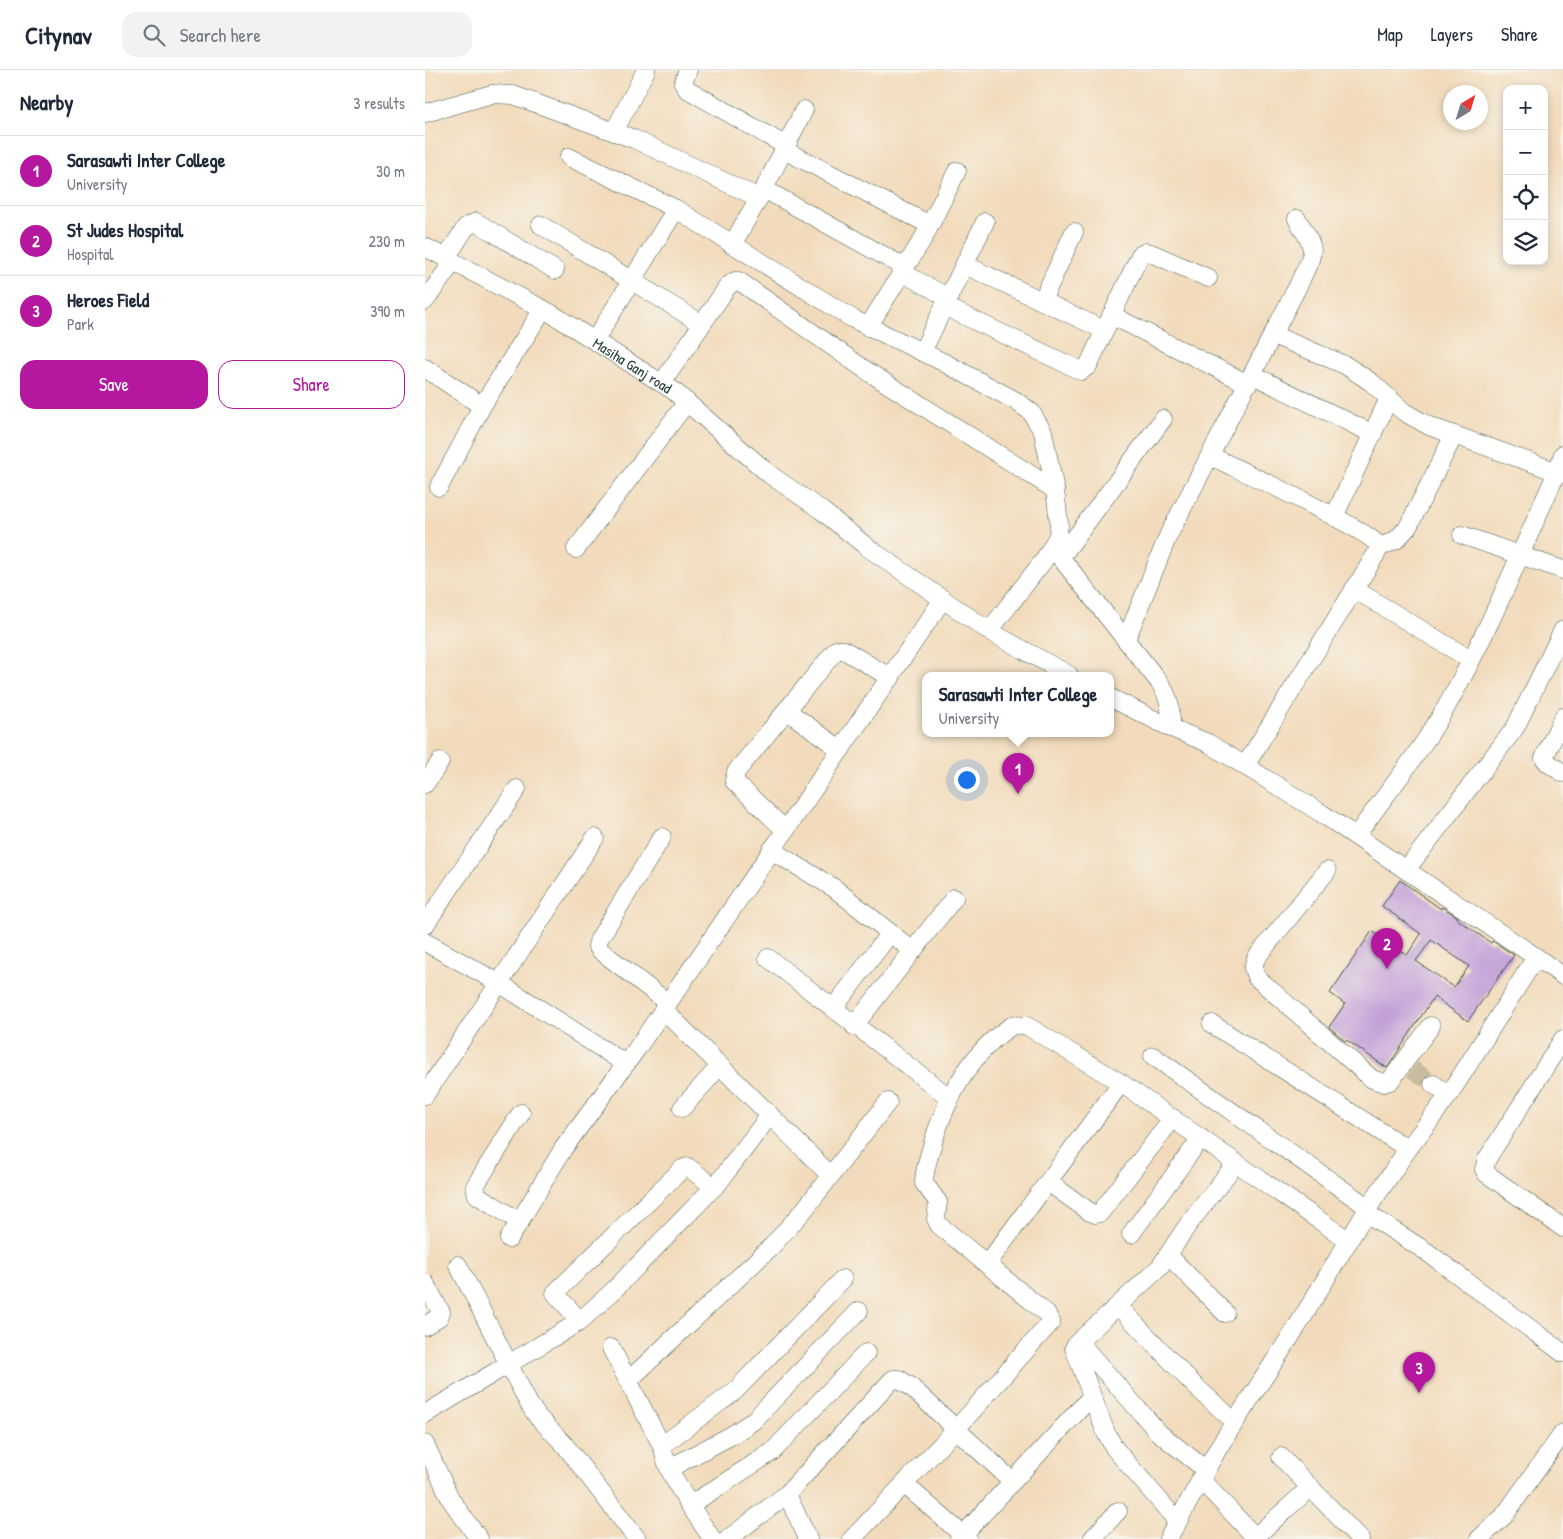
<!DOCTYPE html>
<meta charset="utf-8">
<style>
body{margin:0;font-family:"Patrick Hand",sans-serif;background:#f2f2f3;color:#1f2937}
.controls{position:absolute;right:15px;top:15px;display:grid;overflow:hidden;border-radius:10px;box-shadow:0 2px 8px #0003}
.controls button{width:45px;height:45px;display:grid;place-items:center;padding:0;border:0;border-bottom:1px solid #e0e1e3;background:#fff;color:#1f2937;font:25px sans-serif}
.compass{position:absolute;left:1018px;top:15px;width:45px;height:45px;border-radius:50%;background:#fff;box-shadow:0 2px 8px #0003;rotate:38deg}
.you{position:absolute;left:541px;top:709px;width:18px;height:18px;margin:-12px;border:4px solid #fff;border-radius:50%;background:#1a73e8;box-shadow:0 0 0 8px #1a73e833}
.badge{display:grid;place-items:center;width:32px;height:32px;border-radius:50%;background:#b5179e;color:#fff;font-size:16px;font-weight:700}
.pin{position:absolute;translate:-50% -41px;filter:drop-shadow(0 1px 2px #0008)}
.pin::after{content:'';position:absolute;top:26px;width:18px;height:15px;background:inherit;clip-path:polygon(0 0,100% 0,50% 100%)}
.popup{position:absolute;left:497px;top:602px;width:192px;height:65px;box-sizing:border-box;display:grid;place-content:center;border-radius:10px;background:#fff;filter:drop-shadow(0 1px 4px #0005);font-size:16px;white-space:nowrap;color:#747a83}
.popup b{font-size:19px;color:#1f2937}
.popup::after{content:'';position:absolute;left:50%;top:100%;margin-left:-10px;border:10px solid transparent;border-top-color:#fff}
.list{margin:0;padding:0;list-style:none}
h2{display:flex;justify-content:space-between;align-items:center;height:65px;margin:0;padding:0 20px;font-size:21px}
h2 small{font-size:16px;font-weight:400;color:#747a83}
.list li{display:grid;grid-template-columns:32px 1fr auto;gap:15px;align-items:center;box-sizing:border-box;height:70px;padding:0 20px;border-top:1px solid #e0e1e3}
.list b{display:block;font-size:19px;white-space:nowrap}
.list p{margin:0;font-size:16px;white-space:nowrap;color:#747a83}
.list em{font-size:16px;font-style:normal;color:#747a83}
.actions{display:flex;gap:10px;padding:15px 20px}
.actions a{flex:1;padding:11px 0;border:1px solid #b5179e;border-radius:15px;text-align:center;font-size:18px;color:#b5179e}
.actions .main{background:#b5179e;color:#fff}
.icon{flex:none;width:28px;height:28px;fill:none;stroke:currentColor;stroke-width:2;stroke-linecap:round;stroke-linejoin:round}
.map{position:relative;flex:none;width:1138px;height:1469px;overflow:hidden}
header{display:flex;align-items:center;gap:30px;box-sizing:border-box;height:70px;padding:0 25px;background:#fff;border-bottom:1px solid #e0e1e3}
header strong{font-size:24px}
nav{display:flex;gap:28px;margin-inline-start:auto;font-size:18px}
.search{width:350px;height:45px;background:#f2f2f3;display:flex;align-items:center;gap:12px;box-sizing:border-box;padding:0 18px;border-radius:15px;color:#747a83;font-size:19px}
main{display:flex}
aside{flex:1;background:#fff}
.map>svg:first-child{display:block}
</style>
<header>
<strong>Citynav</strong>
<div class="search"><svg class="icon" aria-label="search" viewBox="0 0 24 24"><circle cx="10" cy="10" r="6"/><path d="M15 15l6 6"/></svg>Search here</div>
<nav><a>Map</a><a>Layers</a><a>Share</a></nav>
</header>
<main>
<aside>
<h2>Nearby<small>3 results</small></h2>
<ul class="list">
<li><span class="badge">1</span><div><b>Sarasawti Inter College</b><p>University</p></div><em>30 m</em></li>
<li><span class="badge">2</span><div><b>St Judes Hospital</b><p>Hospital</p></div><em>230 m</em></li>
<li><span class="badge">3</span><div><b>Heroes Field</b><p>Park</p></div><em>390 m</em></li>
</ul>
<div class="actions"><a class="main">Save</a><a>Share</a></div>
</aside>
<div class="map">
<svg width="1138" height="1469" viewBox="0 0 1138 1469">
<rect width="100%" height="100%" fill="#f7f3e8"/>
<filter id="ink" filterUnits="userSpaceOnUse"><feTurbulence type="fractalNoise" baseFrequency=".02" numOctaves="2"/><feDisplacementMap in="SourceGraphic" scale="10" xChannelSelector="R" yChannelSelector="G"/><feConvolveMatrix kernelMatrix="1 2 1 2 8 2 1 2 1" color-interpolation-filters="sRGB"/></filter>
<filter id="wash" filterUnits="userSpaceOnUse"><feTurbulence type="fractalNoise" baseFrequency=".0096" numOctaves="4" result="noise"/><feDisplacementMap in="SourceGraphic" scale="20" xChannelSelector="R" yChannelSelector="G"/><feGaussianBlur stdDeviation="1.12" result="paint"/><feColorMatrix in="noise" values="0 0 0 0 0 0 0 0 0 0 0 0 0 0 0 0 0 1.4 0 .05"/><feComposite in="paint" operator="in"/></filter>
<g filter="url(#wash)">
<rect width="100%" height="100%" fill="#f2dbbc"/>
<g id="blocks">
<path fill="#c2a1d8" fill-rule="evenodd" d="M975 810 1016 839 1017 837 1033 847 1032 849 1066 873 1068 871 1089 885 1043 951 1009 927 962 998 922 970 920 971 904 957 920 934 905 923 947 861 982 885 996 864 957 836ZM1006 870 1044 896 1029 917 991 891Z"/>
</g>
</g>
<g filter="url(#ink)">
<use href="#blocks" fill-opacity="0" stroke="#3f5548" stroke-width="1"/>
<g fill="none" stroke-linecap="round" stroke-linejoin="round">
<path stroke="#c8bba1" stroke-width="18" stroke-dasharray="18 9" stroke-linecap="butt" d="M987 999 1008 1014"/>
<defs>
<g id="minor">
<path d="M263 0 258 13 262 19 361 76"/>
<path d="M0 43 67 24 88 25 209 69 334 128"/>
<path d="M189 62 221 0"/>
<path d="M359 80 505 155"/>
<path d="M144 87 251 139 428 249 518 292 591 331 606 342 618 362 630 420 634 453 633 466 619 490 564 561"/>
<path d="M339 119 481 198"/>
<path d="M116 155 277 254"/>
<path d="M307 175 339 119 379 40"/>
<path id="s1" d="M0 177 127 244 249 321 344 404 396 440 442 477 564 561 644 605"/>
<path d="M21 188 41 157 51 152 130 200"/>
<path d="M540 195 679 260"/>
<path d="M478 203 524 228"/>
<path d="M0 231 28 192"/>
<path d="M617 231 649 162"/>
<path d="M519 236 656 301 663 296 715 185 721 182 726 183 783 208"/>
<path d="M686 245 823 314"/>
<path d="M443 257 499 167 532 101"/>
<path d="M848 265 920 295 946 312 979 342 1004 356 1138 404"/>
<path d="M170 270 251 139"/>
<path d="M497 282 560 152"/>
<path d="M0 298 57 336"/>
<path d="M828 305 948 364"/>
<path d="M237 313 303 216 310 211H314L442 301 630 420"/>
<path d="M786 386C812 399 943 459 953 475V481L820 696"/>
<path d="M14 417 57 336 118 239"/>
<path d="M909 447 964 328"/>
<path d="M1037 465 1138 500"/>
<path d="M628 478 735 613C745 628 746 640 746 658"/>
<path d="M953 478 971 470 983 457 1029 365"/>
<path d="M151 479 262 332"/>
<path d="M636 487 738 349"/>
<path d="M929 519 1046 590"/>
<path d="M701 570 743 466 874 214C890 178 893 183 872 149"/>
<path d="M686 628 746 658 783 673 896 743 1111 887"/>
<path d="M361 640 416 680"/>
<path d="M1138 647 1119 688 1123 693 1138 703"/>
<path d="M0 714 15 692"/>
<path d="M360 760 312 714 309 711 311 702 411 580H419L466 608"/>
<path d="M931 766C961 724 994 684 1020 639 1063 564 1096 481 1132 402L1138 384"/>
<path d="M237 767 174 869 172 876 176 881 243 933"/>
<path d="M346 780 409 818 488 881"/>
<path d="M981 800 1090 658 1138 560"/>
<path d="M902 801 831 888 828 898 831 907 947 1009 959 1013 965 1011 1006 956"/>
<path d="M0 855 92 719"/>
<path d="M0 872 74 913 201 994"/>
<path d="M343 888 525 1028"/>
<path d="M238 939 405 1105"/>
<path d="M408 939 465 863"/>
<path d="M787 954 983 1079"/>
<path d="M429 956 529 828"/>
<path d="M1138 969 1062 1089 1059 1099 1062 1104 1138 1158"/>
<path d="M728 986 944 1138"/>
<path d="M1008 1014 1024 1025"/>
<path d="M0 1025 170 768"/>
<path d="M257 1038 295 996"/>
<path d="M623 1112 665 1142 670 1144 675 1143 748 1048"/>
<path d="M941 1143 1002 1182 1138 1283"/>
<path d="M95 1152 52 1125 50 1116 96 1043"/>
<path d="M706 1164 776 1068"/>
<path d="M84 1169 138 1079 211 980 518 529"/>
<path d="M743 1185 800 1243"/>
<path d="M563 1193 696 1013"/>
<path d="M33 1195 104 1334 112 1346 139 1374 212 1469"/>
<path d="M0 1213 16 1242 14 1247 0 1256"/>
<path d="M693 1236 770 1316 810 1352"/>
<path d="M155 1251 130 1223 257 1099 263 1097 289 1117"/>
<path d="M654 1272 734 1363 781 1400"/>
<path d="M186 1278 238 1378"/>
<path d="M204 1310 347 1176 379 1140 463 1032"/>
<path d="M0 1344 154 1252 188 1221 294 1112 345 1045"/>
<path d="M0 1374 26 1430 54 1469"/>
<path d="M856 1387 935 1469"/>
<path d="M245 1398 307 1365 328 1351 434 1241"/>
<path d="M775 1409 832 1469"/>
<path d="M479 1414 538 1465 534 1469"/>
<path d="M362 1424 383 1469"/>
<path d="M265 1435 347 1382 441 1283"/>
<path d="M753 1452 690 1379 681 1363 649 1278 651 1274 735 1197 762 1156 811 1093"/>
<path d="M830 1467 886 1417"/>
<path d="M287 1469C276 1451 233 1394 239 1374L310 1321 418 1209"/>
<path d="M303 1469 362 1424 468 1309H474L485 1316 587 1411"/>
<path d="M427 1469 532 1358 626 1252 621 1243 514 1155 511 1149 513 1132 499 1113C499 1101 503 1090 506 1079 520 1031 545 982 588 955L602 956 696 1013 924 1171"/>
<path d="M543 1469 538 1465 666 1327"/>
<path d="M667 1469 693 1441"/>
<path d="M743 1469 795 1375 873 1255 947 1132 983 1079 1024 1025 1111 887 1138 906"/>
<path d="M1054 1469 1079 1446 1138 1363"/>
</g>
</defs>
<use href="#minor" stroke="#3f5548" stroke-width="19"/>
<use href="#minor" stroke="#fff" stroke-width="18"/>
</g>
</g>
<g text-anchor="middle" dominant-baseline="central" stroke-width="4" stroke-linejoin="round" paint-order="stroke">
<g font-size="15" fill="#1f3d34" stroke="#f7f3e8">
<text stroke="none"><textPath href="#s1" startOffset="239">Masiha Ganj road</textPath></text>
</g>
</g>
</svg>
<div class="controls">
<button>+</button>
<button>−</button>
<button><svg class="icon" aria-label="locate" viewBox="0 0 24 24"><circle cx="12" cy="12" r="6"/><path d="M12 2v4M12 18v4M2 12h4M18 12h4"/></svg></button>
<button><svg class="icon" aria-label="layers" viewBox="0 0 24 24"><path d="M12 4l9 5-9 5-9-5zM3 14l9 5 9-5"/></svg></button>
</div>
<svg class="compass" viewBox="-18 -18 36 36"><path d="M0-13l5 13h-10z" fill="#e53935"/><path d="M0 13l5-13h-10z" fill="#747a83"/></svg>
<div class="you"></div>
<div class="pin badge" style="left:593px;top:724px">1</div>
<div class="popup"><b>Sarasawti Inter College</b>University</div>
<div class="pin badge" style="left:962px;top:899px">2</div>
<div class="pin badge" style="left:994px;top:1323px">3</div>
</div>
</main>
